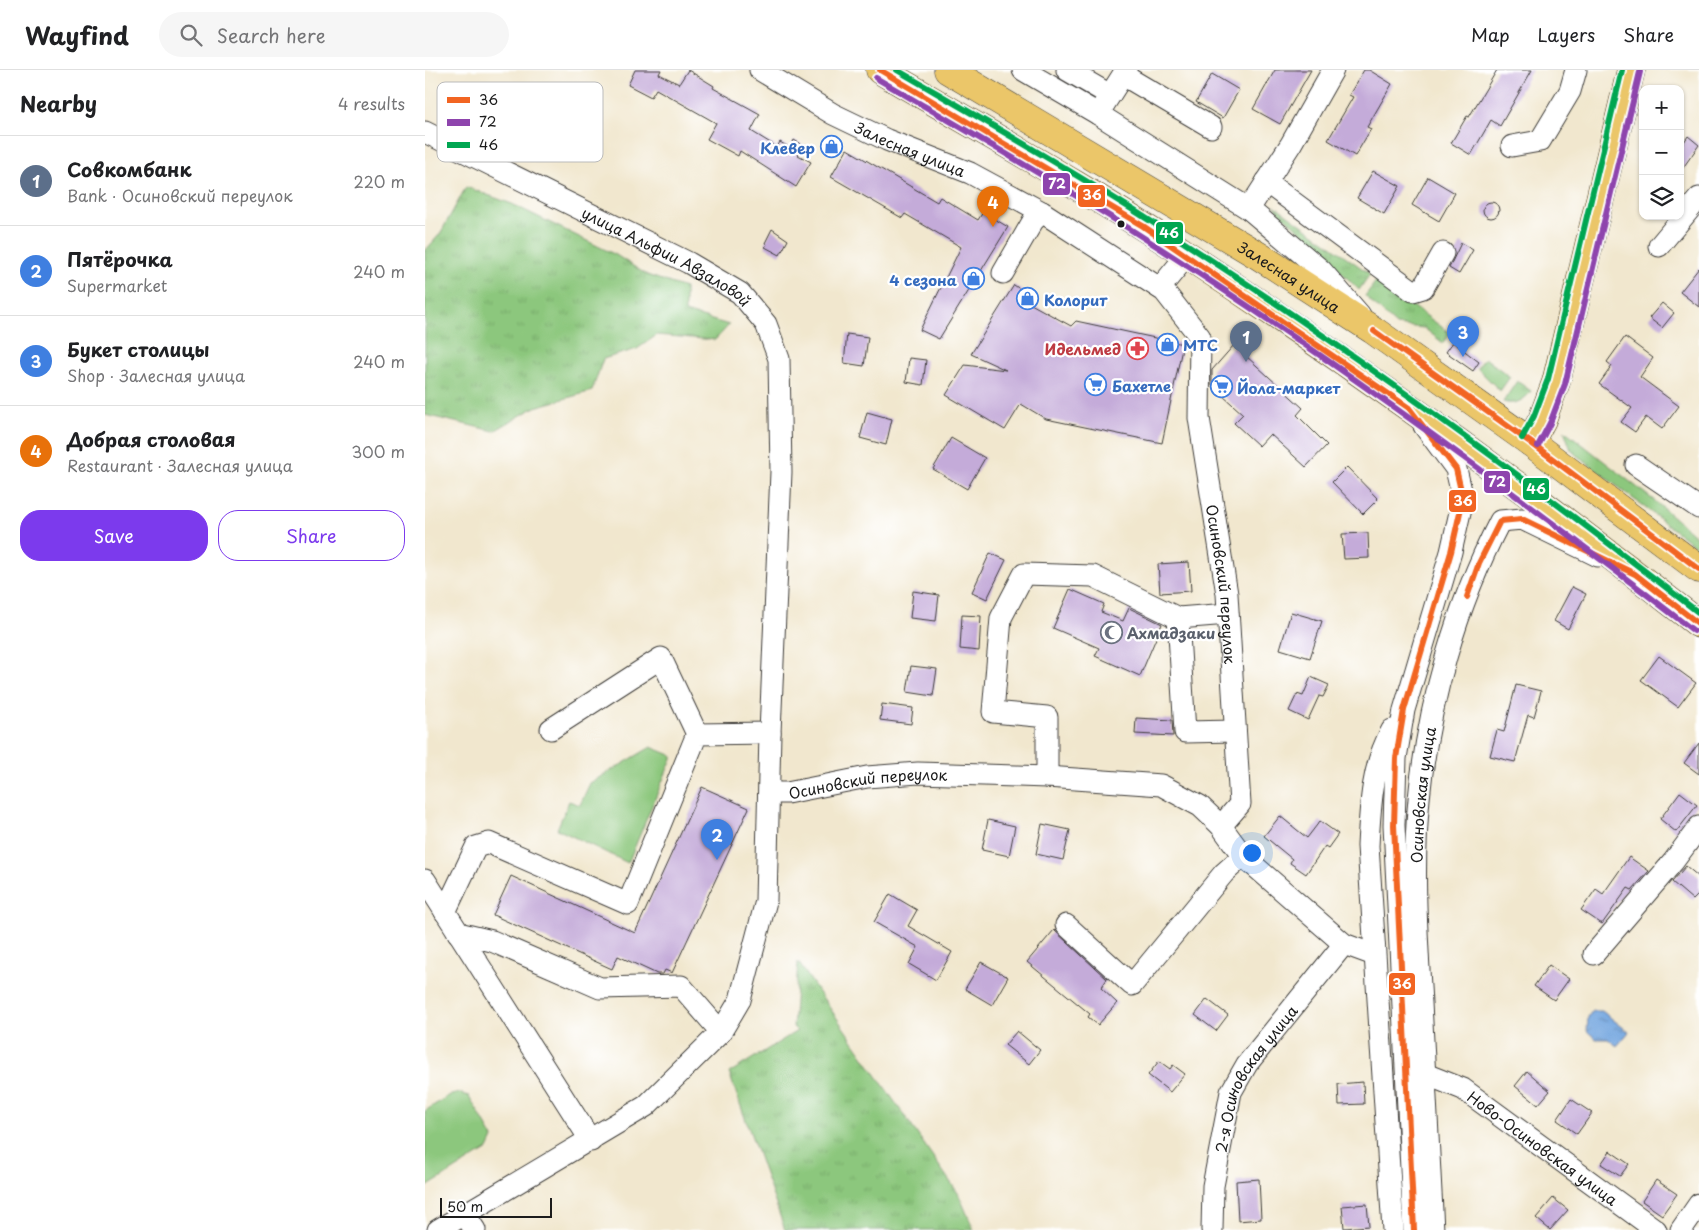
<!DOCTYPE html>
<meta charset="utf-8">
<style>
body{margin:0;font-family:"Playpen Sans",sans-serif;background:#f6f6f6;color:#202124}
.controls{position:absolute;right:15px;top:15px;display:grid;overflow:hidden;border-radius:10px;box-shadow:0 1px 4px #0004}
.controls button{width:45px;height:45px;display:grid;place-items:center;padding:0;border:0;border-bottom:1px solid #e0e0e0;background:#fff;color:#202124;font:25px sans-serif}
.scale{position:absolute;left:15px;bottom:12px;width:112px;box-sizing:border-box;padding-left:5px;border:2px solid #1c1c1c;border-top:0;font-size:14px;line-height:18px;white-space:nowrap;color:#1c1c1c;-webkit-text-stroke:4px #fff;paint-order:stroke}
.you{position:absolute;left:826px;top:782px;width:18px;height:18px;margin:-12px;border:4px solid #fff;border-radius:50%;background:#1a73e8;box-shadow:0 0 0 8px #1a73e833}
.badge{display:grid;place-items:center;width:32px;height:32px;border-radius:50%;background:#7c3aed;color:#fff;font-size:16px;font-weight:700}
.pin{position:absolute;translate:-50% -41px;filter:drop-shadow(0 1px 2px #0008)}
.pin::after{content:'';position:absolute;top:26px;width:18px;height:15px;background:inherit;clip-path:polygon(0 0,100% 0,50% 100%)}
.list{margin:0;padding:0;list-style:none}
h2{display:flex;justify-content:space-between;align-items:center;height:65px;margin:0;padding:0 20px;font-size:21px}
h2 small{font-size:16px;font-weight:400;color:#757577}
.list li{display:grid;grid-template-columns:32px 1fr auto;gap:15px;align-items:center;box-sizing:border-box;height:90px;padding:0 20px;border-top:1px solid #e0e0e0}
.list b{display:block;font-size:19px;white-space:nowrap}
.list p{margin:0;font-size:16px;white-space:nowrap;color:#757577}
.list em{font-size:16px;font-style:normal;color:#757577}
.actions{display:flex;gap:10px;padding:15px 20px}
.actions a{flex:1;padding:11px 0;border:1px solid #7c3aed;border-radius:20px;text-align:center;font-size:18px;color:#7c3aed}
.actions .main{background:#7c3aed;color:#fff}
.icon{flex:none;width:28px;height:28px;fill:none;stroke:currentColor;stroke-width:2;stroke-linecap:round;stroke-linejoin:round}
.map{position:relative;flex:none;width:1274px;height:1160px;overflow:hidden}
header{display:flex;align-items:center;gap:30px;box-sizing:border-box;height:70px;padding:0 25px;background:#fff;border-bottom:1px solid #e0e0e0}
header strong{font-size:24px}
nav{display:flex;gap:28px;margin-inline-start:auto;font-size:18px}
.search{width:350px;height:45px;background:#f6f6f6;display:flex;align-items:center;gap:12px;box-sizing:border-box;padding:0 18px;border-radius:28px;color:#757577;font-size:19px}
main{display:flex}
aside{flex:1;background:#fff}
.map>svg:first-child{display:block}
</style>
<header>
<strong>Wayfind</strong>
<div class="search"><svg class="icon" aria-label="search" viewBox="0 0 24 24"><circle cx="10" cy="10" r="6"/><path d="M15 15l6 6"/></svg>Search here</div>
<nav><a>Map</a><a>Layers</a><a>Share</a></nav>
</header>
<main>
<aside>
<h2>Nearby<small>4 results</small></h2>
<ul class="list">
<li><span class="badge" style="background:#5c6f8a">1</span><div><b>Совкомбанк</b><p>Bank · Осиновский переулок</p></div><em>220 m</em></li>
<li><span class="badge" style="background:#3f7fe0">2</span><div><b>Пятёрочка</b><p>Supermarket</p></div><em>240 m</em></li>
<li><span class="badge" style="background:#3f7fe0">3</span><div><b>Букет столицы</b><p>Shop · Залесная улица</p></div><em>240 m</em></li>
<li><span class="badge" style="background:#e8710a">4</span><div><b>Добрая столовая</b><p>Restaurant · Залесная улица</p></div><em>300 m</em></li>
</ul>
<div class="actions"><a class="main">Save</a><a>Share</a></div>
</aside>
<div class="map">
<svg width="1274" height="1160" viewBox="0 0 1274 1160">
<defs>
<pattern id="grass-tufts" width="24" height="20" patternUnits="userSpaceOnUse" patternTransform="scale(1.25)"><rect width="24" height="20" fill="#8cc77d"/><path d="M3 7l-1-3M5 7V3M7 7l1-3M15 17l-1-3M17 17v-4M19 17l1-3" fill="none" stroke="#78aa6b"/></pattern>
<pattern id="water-ripples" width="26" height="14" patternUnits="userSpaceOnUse" patternTransform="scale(1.25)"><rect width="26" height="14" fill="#73a6df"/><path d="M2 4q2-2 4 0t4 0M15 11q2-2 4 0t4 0" fill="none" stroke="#5e86b4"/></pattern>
</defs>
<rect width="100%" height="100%" fill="#fff"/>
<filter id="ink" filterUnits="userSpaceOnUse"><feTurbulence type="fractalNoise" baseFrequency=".02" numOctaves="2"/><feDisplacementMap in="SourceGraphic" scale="10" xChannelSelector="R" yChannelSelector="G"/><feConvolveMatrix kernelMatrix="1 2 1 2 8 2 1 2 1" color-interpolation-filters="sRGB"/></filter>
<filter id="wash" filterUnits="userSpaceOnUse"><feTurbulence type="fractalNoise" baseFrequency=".0096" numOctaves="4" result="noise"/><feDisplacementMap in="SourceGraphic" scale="20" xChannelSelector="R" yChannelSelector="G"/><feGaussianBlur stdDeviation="1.12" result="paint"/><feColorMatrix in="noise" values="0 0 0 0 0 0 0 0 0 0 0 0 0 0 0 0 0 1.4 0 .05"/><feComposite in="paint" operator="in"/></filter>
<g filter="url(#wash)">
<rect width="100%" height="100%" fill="#f1e7ce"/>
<g fill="url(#grass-tufts)" stroke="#54724c">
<path d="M41 117 87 134 191 185 222 205 260 218V242L304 255 290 270 232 265 212 279 178 289 167 321 110 337 69 361 0 345V181L15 164Z"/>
<path d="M849 135 945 204 934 220 874 160 855 144Z"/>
<path d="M952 210 1025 263 1018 273 999 258 971 255 940 226Z"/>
<path d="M1060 288 1085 307 1075 321 1052 298Z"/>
<path d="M1092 311 1106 321C1100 330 1089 336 1078 332Z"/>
<path d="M1139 360 1231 432 1274 469V479L1150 384 1146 380Z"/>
<path d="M373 892 533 1123 549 1160H360L304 1003 372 961 368 957Z"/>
</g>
<g fill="#8cc77d" stroke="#54724c">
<path d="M226 677 248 686 203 793 132 759 144 731 155 735 165 713Z"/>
<path d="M34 1023 44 1026 68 1068 63 1079 0 1118V1041L23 1026Z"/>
</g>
<path fill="url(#water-ripples)" stroke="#48617e" d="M1167 941H1177L1204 962 1192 976 1183 969H1171L1162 961 1163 947Z"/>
<g id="blocks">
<g fill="#c4abd9">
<path d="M210 0H236L234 4 254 14 263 0 289 16 288 18 335 44 326 61 352 77 355 72 365 78 369 70 379 76 373 85 386 92 371 117 315 81 313 86 282 69 291 53 231 19 226 27 203 15Z"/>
<path d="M850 0H886L855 54 828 39Z"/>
<path d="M939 0H944L967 14 942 57 946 59 930 86 903 70 928 27 924 25Z"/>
<path d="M1072 0H1107L1075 56 1066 50 1046 85 1026 73 1042 46 1044 47Z"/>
<path d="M787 4 814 20 798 48 771 32Z"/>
<path d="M1263 66 1274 75 1255 102V78Z"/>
<path d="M422 79 512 132 515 127 553 150 558 142 583 157 514 269 495 260 536 177 480 144 477 148 406 107Z"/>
<path d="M948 101 975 116 959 144 932 128Z"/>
<path d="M1003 107 1030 123 1014 151 987 135Z"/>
<circle cx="1066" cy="140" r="8"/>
<path d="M347 159 363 170 355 185 340 177 342 174 340 173Z"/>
<path d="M1036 173 1048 180 1034 204 1024 198Z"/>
<path d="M1274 198V237L1255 222Z"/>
<path d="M589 215 599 222 595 228 646 256 651 251 758 274 737 373 621 349 596 334 580 360 521 325 540 295 581 300 546 284Z"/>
<path d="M1237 233 1249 243 1237 258 1224 248Z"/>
<path d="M422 264 443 267 439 296 419 293Z"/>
<path d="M1200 267 1228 288 1215 307 1254 336 1237 359 1221 347 1210 362 1196 352 1207 338 1174 314 1187 296 1182 292Z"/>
<path d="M1028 272 1054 292 1048 301 1021 282Z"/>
<path d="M809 275 878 338 872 345 902 375 881 397 845 364 834 376 809 353 818 344 787 316V300Z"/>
<path d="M484 288 501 290 498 315 481 312Z"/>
<path d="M442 342 467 349 461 375 435 368Z"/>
<path d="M526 368 560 388 542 419 508 399Z"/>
<path d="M922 397 953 429 938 444 907 412Z"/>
<path d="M943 463 944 488 919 489 917 464Z"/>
<path d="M565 483 581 490 562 529 547 522Z"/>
<path d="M764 492 766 521 735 523 733 494Z"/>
<path d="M1147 517 1161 524 1143 559 1129 551Z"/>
<path d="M645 519 679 534 676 542 698 551 704 538 737 554 715 606 670 586 674 578 628 558Z"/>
<path d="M488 521 514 525 511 551 485 548Z"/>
<path d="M866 542 897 551 885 588 855 579Z"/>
<path d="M537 545 556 546 554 581 535 579Z"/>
<path d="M1234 586 1271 613 1253 637 1216 610Z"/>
<path d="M486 596 512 599 508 626 482 622Z"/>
<path d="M886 607 904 615 898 627 894 626 883 650 864 641 872 624 878 626Z"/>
<path d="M1091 615 1116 621 1109 647 1103 645 1090 692 1065 686 1072 660 1079 662Z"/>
<path d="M457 634 488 638 486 654 455 650Z"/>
<path d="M711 648 747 650 748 666 710 664Z"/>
<path d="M1274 673V704L1259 693Z"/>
<path d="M277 717 324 738 247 903 240 900 238 904H232L193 886 187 899 68 845 86 806 210 863Z"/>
<path d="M1255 722 1272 735 1251 762 1235 749Z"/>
<path d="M855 746 882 768 895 751 913 764 903 778 900 776 881 804 865 793 867 789 839 766Z"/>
<path d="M563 750 590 756 584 786 557 780Z"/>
<path d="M617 754 645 760 638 790 611 784Z"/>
<path d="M1204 787 1224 801 1207 820 1203 818 1177 854 1156 840 1171 819 1178 824Z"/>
<path d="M1261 796 1274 807V824L1268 830 1247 812Z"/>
<path d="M465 824 492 840 483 856 527 882 511 910 484 894 493 877 449 852Z"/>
<path d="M629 860 682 909 676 918 692 933 673 955 663 947 665 944 602 892Z"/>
<path d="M556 892 583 907 567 935 540 919Z"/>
<path d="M1124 895 1144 909 1129 930 1109 916Z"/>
<path d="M782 929 803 945 791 961 770 945Z"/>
<path d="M592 961 615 980 604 994 580 975Z"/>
<path d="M734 991 745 999 748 995 760 1004 745 1022 723 1005Z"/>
<path d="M1102 1001 1125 1021 1113 1035 1090 1016Z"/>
<path d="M938 1012 939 1034 914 1035 913 1014Z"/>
<path d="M1146 1029 1167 1043 1152 1064 1132 1050Z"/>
<path d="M1185 1081 1204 1094 1195 1106 1176 1094Z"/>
<path d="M834 1109 836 1149 813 1151 811 1111Z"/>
<path d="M1231 1110 1252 1124 1237 1145 1217 1131Z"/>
<path d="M1128 1128 1143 1140 1125 1160 1111 1148Z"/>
<path d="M942 1134 944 1156 919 1158 917 1136Z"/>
</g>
</g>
</g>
<g filter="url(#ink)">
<use href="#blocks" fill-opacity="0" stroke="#3c3a37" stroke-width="1"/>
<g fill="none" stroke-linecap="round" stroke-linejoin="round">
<defs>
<g id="minor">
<path id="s1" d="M335 0 408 44 462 70 545 103 617 142 739 221 775 267 774 348 802 524 815 734 796 756"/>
<path d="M598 0 673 44 824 139 896 200 935 245"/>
<path d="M642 0 685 25"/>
<path d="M698 5 786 57"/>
<path d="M673 44 701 0"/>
<path id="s2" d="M0 62 264 193 315 223 341 254 354 289 356 402 345 663 341 831 315 930 296 962 221 1036 13 1160"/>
<path d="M1087 76 1115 71 1145 21 1151 0"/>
<path d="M841 112 988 221 998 218 1018 183"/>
<path d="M824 139 866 74 908 0"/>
<path d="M1234 176 1274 128"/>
<path d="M578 203 608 151 617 142"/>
<path d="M735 218 762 185"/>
<path d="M1211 395 1274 438"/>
<path d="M753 548 760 662 810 661"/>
<path d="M126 659 236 588 272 664"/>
<path d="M967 660C947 695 945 737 943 776L968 1160"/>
<path d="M622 707V647L568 642 576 548 599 504 668 506 753 548 803 544"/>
<path id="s3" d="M345 723H362L442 707 493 703 622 707 736 715 775 736 796 756 818 786 919 874 949 885"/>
<path d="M0 810 166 1071"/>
<path d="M20 842 51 777 64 773 203 834 272 664 345 663"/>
<path d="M641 855 707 915 799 803 818 786"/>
<path d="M33 863 67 871 175 918 256 916 296 962"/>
<path d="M1169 884 1248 792 1274 757"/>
<path id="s4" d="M1000 1004 1038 1019 1231 1160"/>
<path d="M40 1145 50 1160"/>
<path id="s5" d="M787 1160 788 1116 806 1022 822 994 919 874"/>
<path d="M989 1160 969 755 971 688 979 640 1026 482 1038 429 1031 399 999 356"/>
<path id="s6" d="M1008 1160C1004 1084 1000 1009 996 933 992 866 987 797 994 729 1003 634 1031 536 1075 451L1097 449 1173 486"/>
<path d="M1256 1160 1274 1134"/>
</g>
<g id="major">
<path d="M455 0C558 61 663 119 762 185 937 301 1109 424 1274 554"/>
<path id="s7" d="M523 0 834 186 948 260 1105 372 1274 499"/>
<path d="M1105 372 1117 350 1131 312 1206 0"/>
</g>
</defs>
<use href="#minor" stroke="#3c3a37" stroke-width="23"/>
<use href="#major" stroke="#3c3a37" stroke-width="29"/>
<use href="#minor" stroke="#fff" stroke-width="21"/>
<use href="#major" stroke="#ebc669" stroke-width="28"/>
<defs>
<g id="bus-1">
<path d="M455 0 718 156 984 338 1031 399 1038 429 1026 482 979 640 971 688 969 755 989 1160"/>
<path d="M949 261 1105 372 1274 499"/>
<path d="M1042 527 1054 493 1075 451 1097 449 1210 504 1274 554"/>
</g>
<g id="bus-2">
<path d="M451 8C540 60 632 112 719 168 909 289 1091 423 1269 561"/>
<path d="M1113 376 1125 353 1140 314 1215 2"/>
</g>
<g id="bus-3">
<path d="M472 0C558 50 644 99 727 152 916 272 1097 405 1274 543"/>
<path d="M1097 368 1109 346 1123 309 1197 0"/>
</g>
</defs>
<use href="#bus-1" stroke="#fff" stroke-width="10"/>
<use href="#bus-2" stroke="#fff" stroke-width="10"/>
<use href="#bus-3" stroke="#fff" stroke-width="10"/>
<use href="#bus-1" stroke="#f26522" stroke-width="6"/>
<use href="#bus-2" stroke="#8e44ad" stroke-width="6"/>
<use href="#bus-3" stroke="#00a651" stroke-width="6"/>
</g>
</g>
<defs>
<symbol id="shop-ring" viewBox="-11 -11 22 22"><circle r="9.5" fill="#fff" stroke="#3f7fe0" stroke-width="1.5"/><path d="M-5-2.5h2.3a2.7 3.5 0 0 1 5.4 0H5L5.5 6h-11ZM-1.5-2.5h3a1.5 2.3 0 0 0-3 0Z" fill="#3f7fe0"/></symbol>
<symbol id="pharmacy-ring" viewBox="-11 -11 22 22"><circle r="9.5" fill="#fff" stroke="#e0444e" stroke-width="1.5"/><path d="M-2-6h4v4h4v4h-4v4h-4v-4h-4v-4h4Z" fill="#e0444e"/></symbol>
<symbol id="supermarket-ring" viewBox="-11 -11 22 22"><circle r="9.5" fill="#fff" stroke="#3f7fe0" stroke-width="1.5"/><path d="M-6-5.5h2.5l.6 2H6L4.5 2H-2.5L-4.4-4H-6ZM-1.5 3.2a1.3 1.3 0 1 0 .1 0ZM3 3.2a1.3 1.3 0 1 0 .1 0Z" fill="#3f7fe0"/></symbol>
<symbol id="mosque-ring" viewBox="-11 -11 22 22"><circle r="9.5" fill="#fff" stroke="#6b7280" stroke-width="1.5"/><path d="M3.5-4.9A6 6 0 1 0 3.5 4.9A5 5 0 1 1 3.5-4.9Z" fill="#6b7280"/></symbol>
</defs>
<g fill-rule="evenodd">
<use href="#shop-ring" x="394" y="64" width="25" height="25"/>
<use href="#shop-ring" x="536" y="196" width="25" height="25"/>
<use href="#shop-ring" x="590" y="216" width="25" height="25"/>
<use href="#shop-ring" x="730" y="262" width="25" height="25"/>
<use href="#pharmacy-ring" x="700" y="266" width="25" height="25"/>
<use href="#supermarket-ring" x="658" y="302" width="25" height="25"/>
<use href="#supermarket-ring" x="784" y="304" width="25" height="25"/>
<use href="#mosque-ring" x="674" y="550" width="25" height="25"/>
</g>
<circle fill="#1c1c1c" stroke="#fff" stroke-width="2" cx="696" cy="154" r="4.5"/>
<g text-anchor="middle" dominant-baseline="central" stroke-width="4.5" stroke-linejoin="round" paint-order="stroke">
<g font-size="15" font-weight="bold" fill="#366cbe" stroke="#fff" text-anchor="start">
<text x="390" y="77" text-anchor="end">Клевер</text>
<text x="532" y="209" text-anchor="end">4 сезона</text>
<text x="619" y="229">Колорит</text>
<text x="758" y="274">МТС</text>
<text x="687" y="315">Бахетле</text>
<text x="812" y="317">Йола-маркет</text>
</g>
<g font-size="15" fill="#1c1c1c" stroke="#fff">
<text stroke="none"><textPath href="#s1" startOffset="170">Залесная улица</textPath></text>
<text stroke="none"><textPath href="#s2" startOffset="272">улица Альфии Авзаловой</textPath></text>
<text stroke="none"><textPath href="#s7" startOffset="399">Залесная улица</textPath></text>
<text stroke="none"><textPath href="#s1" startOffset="769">Осиновский переулок</textPath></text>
<text stroke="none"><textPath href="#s3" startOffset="99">Осиновский переулок</textPath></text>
<text stroke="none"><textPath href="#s6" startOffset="436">Осиновская улица</textPath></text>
<text stroke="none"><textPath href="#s5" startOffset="162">2-я Осиновская улица</textPath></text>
<text stroke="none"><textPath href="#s4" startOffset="140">Ново-Осиновская улица</textPath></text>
</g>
<g font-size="15" font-weight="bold" fill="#be3a42" stroke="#fff" text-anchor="end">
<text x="696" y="278">Идельмед</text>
</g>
<g font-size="15" font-weight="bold" fill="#5b616d" stroke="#fff" text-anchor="start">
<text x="702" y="562">Ахмадзаки</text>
</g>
</g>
<rect x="12" y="12" width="166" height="80" rx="8" fill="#fff" stroke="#bbb" stroke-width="1"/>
<rect x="22" y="27" width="23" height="6" fill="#f26522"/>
<rect x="22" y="49" width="23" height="7" fill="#8e44ad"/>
<rect x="22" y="72" width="23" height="6" fill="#00a651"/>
<g font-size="14" fill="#1c1c1c">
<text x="54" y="35">36</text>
<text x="54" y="57">72</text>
<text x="54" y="80">46</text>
</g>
<g stroke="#fff" stroke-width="2">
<rect x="617" y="102" width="29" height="24" rx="5" fill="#8e44ad"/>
<rect x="652" y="114" width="29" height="24" rx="5" fill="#f26522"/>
<rect x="730" y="151" width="29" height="24" rx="5" fill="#00a651"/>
<rect x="1058" y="400" width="28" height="24" rx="5" fill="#8e44ad"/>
<rect x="1097" y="407" width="28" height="24" rx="5" fill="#00a651"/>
<rect x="1023" y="419" width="29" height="24" rx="5" fill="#f26522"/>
<rect x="963" y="902" width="28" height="24" rx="5" fill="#f26522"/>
</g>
<g font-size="14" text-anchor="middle" font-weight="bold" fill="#fff">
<text x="632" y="119">72</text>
<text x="667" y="130">36</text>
<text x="744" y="168">46</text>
<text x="1072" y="417">72</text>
<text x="1111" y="424">46</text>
<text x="1038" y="436">36</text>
<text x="977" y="919">36</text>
</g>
</svg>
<div class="controls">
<button>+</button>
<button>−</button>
<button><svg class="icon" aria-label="layers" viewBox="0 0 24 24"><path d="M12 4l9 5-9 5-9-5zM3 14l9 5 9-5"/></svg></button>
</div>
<div class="scale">50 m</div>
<div class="you"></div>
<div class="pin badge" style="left:821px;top:292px;background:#5c6f8a">1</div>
<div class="pin badge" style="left:292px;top:790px;background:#3f7fe0">2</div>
<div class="pin badge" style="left:1038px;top:287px;background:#3f7fe0">3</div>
<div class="pin badge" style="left:568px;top:157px;background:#e8710a">4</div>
</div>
</main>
